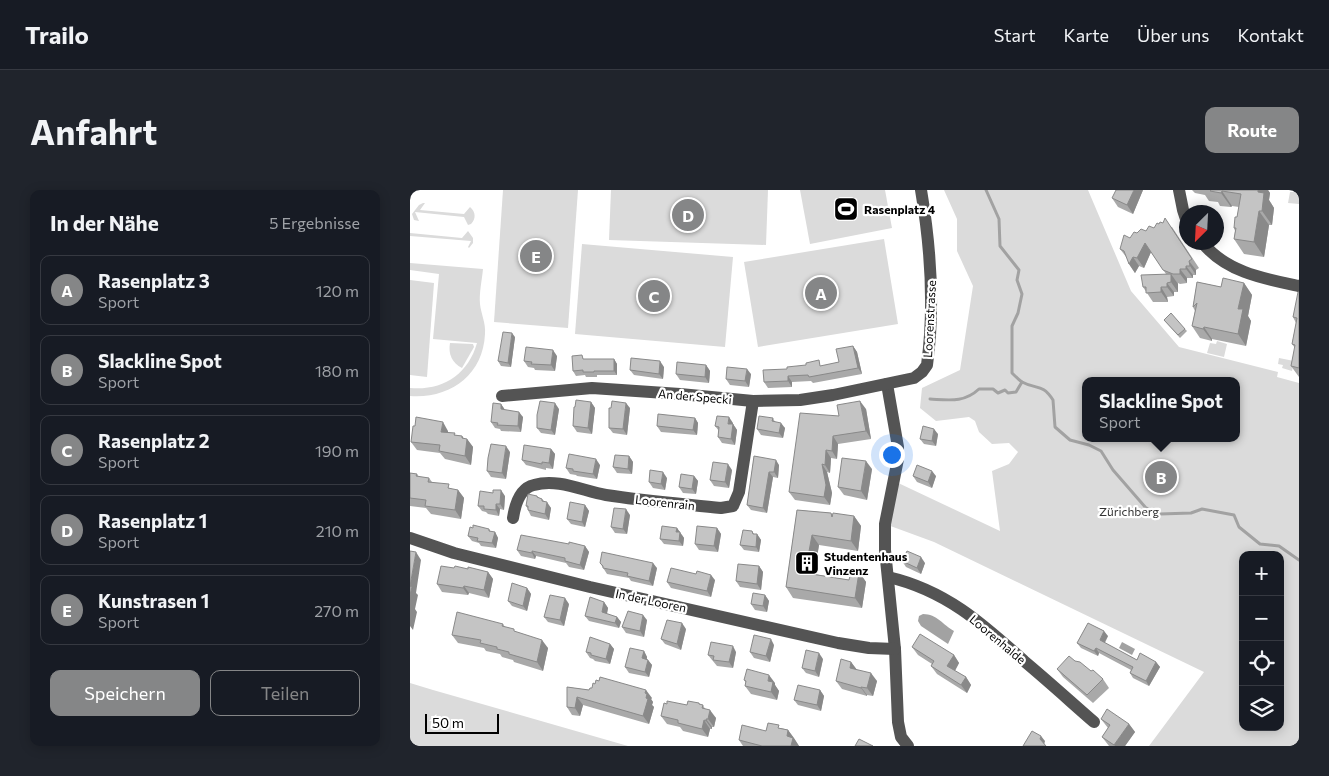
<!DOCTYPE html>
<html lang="de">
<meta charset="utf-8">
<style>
body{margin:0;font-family:Commissioner,sans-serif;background:#20242c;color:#f1f3f6}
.controls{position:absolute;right:15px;bottom:15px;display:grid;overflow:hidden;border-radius:10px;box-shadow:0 2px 12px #0003}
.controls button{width:45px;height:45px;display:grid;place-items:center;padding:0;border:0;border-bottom:1px solid #363941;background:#171b24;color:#f1f3f6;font:25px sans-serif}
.compass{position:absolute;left:769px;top:15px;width:45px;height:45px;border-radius:50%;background:#171b24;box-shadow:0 2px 12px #0003;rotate:204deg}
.scale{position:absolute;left:15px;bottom:12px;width:74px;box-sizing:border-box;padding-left:5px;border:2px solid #000;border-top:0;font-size:14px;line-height:18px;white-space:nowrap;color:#000;-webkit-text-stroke:4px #fff;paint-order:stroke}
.you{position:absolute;left:481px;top:264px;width:18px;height:18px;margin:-12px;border:4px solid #fff;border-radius:50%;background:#1a73e8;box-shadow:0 0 0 8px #1a73e833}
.badge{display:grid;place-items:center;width:32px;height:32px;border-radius:50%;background:#858687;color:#fff;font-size:16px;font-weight:700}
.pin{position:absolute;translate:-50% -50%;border:2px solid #fff;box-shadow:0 1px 5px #0006}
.popup{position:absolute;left:672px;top:187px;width:158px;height:65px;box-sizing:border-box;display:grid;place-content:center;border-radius:10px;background:#171b24;filter:drop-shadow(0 1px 4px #0005);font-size:16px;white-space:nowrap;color:#9ea1a6}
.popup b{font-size:19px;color:#f1f3f6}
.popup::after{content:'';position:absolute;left:50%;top:100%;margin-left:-10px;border:10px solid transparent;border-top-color:#171b24}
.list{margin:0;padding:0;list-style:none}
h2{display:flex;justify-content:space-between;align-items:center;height:65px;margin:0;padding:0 20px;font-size:21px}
h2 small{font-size:16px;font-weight:400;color:#9ea1a6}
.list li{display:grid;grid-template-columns:32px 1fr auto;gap:15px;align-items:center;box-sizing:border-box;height:70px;margin:0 10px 10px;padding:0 10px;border:1px solid #363941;border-radius:10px}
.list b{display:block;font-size:19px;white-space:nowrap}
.list p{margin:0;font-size:16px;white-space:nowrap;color:#9ea1a6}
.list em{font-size:16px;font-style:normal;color:#9ea1a6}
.actions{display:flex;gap:10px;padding:15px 20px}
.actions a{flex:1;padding:11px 0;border:1px solid #858687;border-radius:10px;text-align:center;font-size:18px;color:#858687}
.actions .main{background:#858687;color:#fff}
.icon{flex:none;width:28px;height:28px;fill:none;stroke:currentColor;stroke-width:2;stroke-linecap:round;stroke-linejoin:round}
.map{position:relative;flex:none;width:889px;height:556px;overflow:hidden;border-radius:10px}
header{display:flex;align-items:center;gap:30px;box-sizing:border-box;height:70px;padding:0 25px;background:#171b24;border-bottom:1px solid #363941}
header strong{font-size:24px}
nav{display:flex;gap:28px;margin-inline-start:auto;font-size:18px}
.intro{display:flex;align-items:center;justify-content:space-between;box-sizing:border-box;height:120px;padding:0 30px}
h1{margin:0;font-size:35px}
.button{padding:12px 22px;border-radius:10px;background:#858687;color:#fff;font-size:18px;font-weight:700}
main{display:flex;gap:30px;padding:0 30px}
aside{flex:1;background:#171b24;border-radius:10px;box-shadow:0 2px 12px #0003}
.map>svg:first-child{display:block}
</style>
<header>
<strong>Trailo</strong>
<nav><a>Start</a><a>Karte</a><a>Über uns</a><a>Kontakt</a></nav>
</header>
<div class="intro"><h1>Anfahrt</h1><a class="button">Route</a></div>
<main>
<aside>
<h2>In der Nähe<small>5 Ergebnisse</small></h2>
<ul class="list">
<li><span class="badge">A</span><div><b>Rasenplatz 3</b><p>Sport</p></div><em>120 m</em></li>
<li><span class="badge">B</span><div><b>Slackline Spot</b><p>Sport</p></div><em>180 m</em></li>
<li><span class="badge">C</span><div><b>Rasenplatz 2</b><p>Sport</p></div><em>190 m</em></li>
<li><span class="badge">D</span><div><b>Rasenplatz 1</b><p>Sport</p></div><em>210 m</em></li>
<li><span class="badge">E</span><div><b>Kunstrasen 1</b><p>Sport</p></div><em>270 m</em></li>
</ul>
<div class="actions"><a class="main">Speichern</a><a>Teilen</a></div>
</aside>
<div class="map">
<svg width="889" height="556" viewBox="0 0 889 556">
<rect width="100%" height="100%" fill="#fff"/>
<g fill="#dbdbdb" fill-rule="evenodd">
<path d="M93 0H168L158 138 84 132Z"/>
<path d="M201 0H358L356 55 199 50Z"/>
<path d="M390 0H475L482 38 400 54Z"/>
<path d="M534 0H678L721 101 769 157 868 182 867 187 889 193V556H739L794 482 524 352 475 334 484 291 590 341 582 281 599 274 608 262 599 253 582 254 569 242 565 231 559 227 526 231 510 218 512 198 550 180 563 96 547 61V29ZM676 191H826V248H676ZM833 365H870V537H833Z"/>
<path d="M887 0H889V14L878 13 880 2H885Z"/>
<path d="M13 13H15L10 20 54 24 60 17C66 22 66 29 61 34L58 35 54 27 5 22 9 31 4 30 2 24 9 15Z"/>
<path d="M58 41 63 48V53L59 58 58 57 61 51 0 46V43L52 48Z"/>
<path d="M474 49 488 134 348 157 334 72Z"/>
<path d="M172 54 323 67 315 157 165 144Z"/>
<path d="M0 73 73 79C72 90 69 103 70 114 71 124 76 133 75 144 73 186 39 209 0 206V198C32 201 58 185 67 153L23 149 29 84 0 80Z"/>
<path d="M0 90 24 93 17 187 0 185Z"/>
<path d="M807 151 817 154 814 167 797 163 800 153 806 154Z"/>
<path d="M40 153 63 154 64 157 52 178C42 173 38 164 40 153Z"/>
<path d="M869 168 884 171 882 181 872 178 873 175 868 174Z"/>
<path d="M0 493 23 500 218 556H0Z"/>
</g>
<g fill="#a2a2a2">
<path d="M513 424C527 424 533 435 544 441L538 454 511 436 508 431 509 426Z"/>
<path d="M712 452 725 459 722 465 709 458Z"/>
</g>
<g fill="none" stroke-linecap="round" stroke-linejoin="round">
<g stroke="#a2a2a2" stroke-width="3">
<path d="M576 0 589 29 590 56 609 80 607 90 612 104 608 123 602 136V183C605 186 609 190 612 192 627 200 632 193 643 210L645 237 660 250 679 255 691 261 703 280 736 318 750 324 781 323 792 319 824 325 829 337 850 354 869 356 889 370"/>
<path d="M520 209C539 210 554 213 569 199H583L588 203 595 200 598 203 606 202 612 192"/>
</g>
<g stroke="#545454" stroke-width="12">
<path d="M769 0 773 20 776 29"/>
<path d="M792 52C815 82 855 89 889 96"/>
<path d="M477 194 488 257V269L475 334V360L485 459 488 532 491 547 498 556"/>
<path d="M92 206 182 198 270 204 343 211 390 210 423 205 504 188 512 182 517 175C525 116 521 59 511 0"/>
<path d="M103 328C105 315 110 298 124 295 148 288 173 301 196 305 234 311 273 314 311 318L323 316 329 302 343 211"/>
<path d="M0 348 44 363 180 397 428 453 459 458 485 459"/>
<path d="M478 387C535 400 572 433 614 471 638 491 661 512 684 532"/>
</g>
</g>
<g fill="#a9a9a9">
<path d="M733 0 723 24 708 17 702 8Z"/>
<path d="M782 0H858L860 3 859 10 864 18 862 35H859L854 67 834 64 824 49 825 41 824 38 827 27 829 17 822 16 821 17 810 16 808 12 799 11 795 5 785 3Z"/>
<path d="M749 34 762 37 789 78 786 80V85H783V88H777V93L770 94 768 93V102H764V106L757 107 758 112H743L733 97 756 84 741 62 734 78 729 76 725 83 719 74 717 68 710 59 727 43 736 41 744 38Z"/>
<path d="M787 92 811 97 834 93 842 105 838 126 841 131 836 156 802 149V151L790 148 782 136 785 121 783 117Z"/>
<path d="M889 102V187L881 176 885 158 882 154 886 133 883 127Z"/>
<path d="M754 130 775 139 777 141 770 148Z"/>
<path d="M105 147 101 177 91 176 88 171Z"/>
<path d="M443 156 447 162 452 184 403 193 401 191 382 192V197L358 198 354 192 377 179 413 176 429 172Z"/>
<path d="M147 166 145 181 125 180 124 178 118 177 114 171Z"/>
<path d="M175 169H204L207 174V185H187V187H176L175 185 166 186 163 181Z"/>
<path d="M296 175 300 181 299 193 270 190 266 184Z"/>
<path d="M254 177 253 189 224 185 220 180Z"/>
<path d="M341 184 339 197 320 195 316 189Z"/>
<path d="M181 212 185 218 182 244 167 242 163 236 165 217Z"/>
<path d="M91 214 95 220 113 227 111 242 91 241 90 239 85 238 81 232Z"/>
<path d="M220 218 217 245 203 243 199 238Z"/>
<path d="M149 219 145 245 131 243 127 238Z"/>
<path d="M456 219 461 249 428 254 427 269 421 268 420 283 417 282 422 303 420 315 385 310 379 302 429 226Z"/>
<path d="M285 228 288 233 287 245 251 242 247 236Z"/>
<path d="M363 228 365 232 375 238 373 248 351 245 347 239Z"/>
<path d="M323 233V234L327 240 325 255 312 253 308 247 309 241 305 236Z"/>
<path d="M38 241V243L46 245 52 246 54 249H57L63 257 61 275 35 269 30 263 7 260 1 252Z"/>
<path d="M528 244 526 256 514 254 510 249Z"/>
<path d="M141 259 145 264 143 279 136 278V280L116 275 112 270Z"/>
<path d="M100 262 96 289 81 287 77 281Z"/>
<path d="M219 266 223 272 222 284 207 283 203 277Z"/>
<path d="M344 266 369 275 368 288 363 287 357 323 341 320 337 315Z"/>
<path d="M190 275 187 289 167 286 166 285 160 284 156 278Z"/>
<path d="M462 279 457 310 434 305 428 297Z"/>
<path d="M322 280 319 298 304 296 300 290Z"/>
<path d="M0 283 7 284 9 287 19 288 22 292 42 299 48 300 54 308 51 329 21 324 16 318 0 316Z"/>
<path d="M284 286 288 291 286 304 273 303 269 297Z"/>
<path d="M503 286H526L522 298 507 292Z"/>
<path d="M257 288 255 300 243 298 239 292Z"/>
<path d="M95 306 94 320 90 319 89 326 78 324 76 322 72 321 68 316Z"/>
<path d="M127 306 129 308 132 309 141 318 139 330 121 326 118 320V319L116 316Z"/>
<path d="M175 315 179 321 175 337 161 334 157 329Z"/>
<path d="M387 320 421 323 422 325 444 326 451 336 448 361 409 355 404 384 439 390 449 382 456 392 452 418 383 408 376 397Z"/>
<path d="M220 325 217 344 205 343 201 337Z"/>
<path d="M267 338 274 348 273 356 254 354 250 349Z"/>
<path d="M307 338 311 344 308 362 289 360 285 354Z"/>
<path d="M79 339 81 342H85L88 348 86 358 71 356 69 353 62 351 58 346Z"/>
<path d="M342 341 344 344H347L351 350 349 362 334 360 330 355Z"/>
<path d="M159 354 175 356 179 362 174 380 159 377 156 373 126 366 125 369 111 366 107 360Z"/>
<path d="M492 371 515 373 511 384 496 377Z"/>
<path d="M190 373 247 378 243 396 221 391 219 388 197 384Z"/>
<path d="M349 376 353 382 351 400 330 397 326 391Z"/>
<path d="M44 378 58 379 78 382 83 389 79 408 59 403 58 405 32 402 27 394Z"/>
<path d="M305 390 301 407 261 398 257 392Z"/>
<path d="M117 398 121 404 117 421 102 416 98 411Z"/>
<path d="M355 405 359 411 357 422 345 420 341 414Z"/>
<path d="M194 412 198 418 197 424 207 427 211 432 209 438 179 431 175 426Z"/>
<path d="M159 414 154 436 138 432 134 427Z"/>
<path d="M237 430 234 447 216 443 212 437Z"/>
<path d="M93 434 95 437 138 458 133 481 104 472 103 470 92 467 90 464 76 461 74 458 48 453 42 445Z"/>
<path d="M276 439 271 460 255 454 251 449Z"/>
<path d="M698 446 695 453 727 470 746 472 750 477 739 496 723 488 720 483 721 480 689 463 688 466 671 458 667 453Z"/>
<path d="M200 454 204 459 200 474 185 471 183 469 180 468 176 462Z"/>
<path d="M364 455 360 472 344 468 340 462Z"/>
<path d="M502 457 544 465 549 473 545 481 556 487 561 495 557 503 527 484 521 476 522 474 508 465Z"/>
<path d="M234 461 237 467V469L242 475 239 487 219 483 215 477Z"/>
<path d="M326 462 323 478 307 476 298 465Z"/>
<path d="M413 469 409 487 396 483 392 478Z"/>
<path d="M665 471 693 489 699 498 683 513 653 487 647 479Z"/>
<path d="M441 472 447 480 467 491 463 506 457 505V506L432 499 426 491Z"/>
<path d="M334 490 365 493V495L369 501 367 510 341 504 335 496 336 493Z"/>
<path d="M157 497 179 500 182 498 242 508 241 509 243 512 242 515 244 517 239 534 173 515 170 526 162 525 157 517Z"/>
<path d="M410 500 414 506 411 521 388 515 384 510Z"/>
<path d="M289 513 290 515H293L295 519 306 528 304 537H302V539H300L298 547 273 541 270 537 257 534 251 526 257 514 277 515Z"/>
<path d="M691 529 719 534 725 542 715 556H699L692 547 698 538Z"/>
<path d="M371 538 378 540 389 556H333L329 550 356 541Z"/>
</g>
<g fill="#898989">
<path d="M724 0H733L723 24 717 15Z"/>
<path d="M848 0H858L860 3 859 10 864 18 862 35 852 21 848 2Z"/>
<path d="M812 1 822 16 821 17 811 3Z"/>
<path d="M849 21 859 35 854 67 844 52Z"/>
<path d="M735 53 741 62 734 78 727 68Z"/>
<path d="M723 67 729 76 725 83 719 74Z"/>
<path d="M779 71 786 80V85L780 76Z"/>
<path d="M776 76 783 85V88L776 79Z"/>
<path d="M770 79 777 88V93L770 84Z"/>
<path d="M761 84 768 94V102L761 92Z"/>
<path d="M757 93 764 102V106L757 97Z"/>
<path d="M834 93 842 105 838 126 841 131 836 156 828 144V119Z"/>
<path d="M751 97 757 107 758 112 751 102Z"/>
<path d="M794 137 802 149V151L793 139Z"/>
<path d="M102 143 105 147 101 177 98 173Z"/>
<path d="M443 156 447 162 452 184 448 178Z"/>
<path d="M143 160 147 166 145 181 141 175Z"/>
<path d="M204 169 207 174V185L204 181Z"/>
<path d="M250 171 254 177 253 189 249 184Z"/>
<path d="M296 175 300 181 299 193 295 187Z"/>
<path d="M337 179 341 184 339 197 335 191Z"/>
<path d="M378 186 382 192V197L378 191Z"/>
<path d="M450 211 456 219 461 249 456 241Z"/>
<path d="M181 212 185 218 182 244 178 238Z"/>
<path d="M145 213 149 219 145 245 141 240Z"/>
<path d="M216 213 220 218 217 245 213 239Z"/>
<path d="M91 214 95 220 91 219Z"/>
<path d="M109 222 113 227 111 242 108 236Z"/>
<path d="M319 227 323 233 322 239 318 234Z"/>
<path d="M285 228 288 233 287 245 283 240Z"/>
<path d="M33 232 38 241 37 250 31 242Z"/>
<path d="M371 233 375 238 373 248 369 243Z"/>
<path d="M323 234 327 240 325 255 321 249Z"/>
<path d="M524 239 528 244 526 256 522 251Z"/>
<path d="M52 246 57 253V249L63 257 61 275 55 266 52 248Z"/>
<path d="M423 246 428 254 427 269 422 261Z"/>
<path d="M96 256 100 262 96 289 92 283Z"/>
<path d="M141 259 145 264 143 279 139 273Z"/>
<path d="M416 260 421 268 420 283 415 275Z"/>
<path d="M219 266 223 272 222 284 218 279Z"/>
<path d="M186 269 190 275 187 289 183 284Z"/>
<path d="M366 270 369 275 368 288 364 282Z"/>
<path d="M456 271 462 279 457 310 451 301Z"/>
<path d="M318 274 322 280 319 298 315 292Z"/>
<path d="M412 274 417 282 422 303 420 315 414 307Z"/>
<path d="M522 281 526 286 522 298 518 292Z"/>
<path d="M253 282 257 288 255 300 251 294Z"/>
<path d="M359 282 363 287 357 323 353 318Z"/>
<path d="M284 286 288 291 286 304 282 299Z"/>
<path d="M48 300 54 308 51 329 45 320Z"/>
<path d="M91 300 95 306 94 320 90 314Z"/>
<path d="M137 312 141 318 139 330 135 324Z"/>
<path d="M86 314 90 319 89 326 86 320Z"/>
<path d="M175 315 179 321 175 337 172 332Z"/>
<path d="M216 319 220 325 217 344 213 339Z"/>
<path d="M444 326 451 336 448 361 441 351Z"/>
<path d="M267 338 274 348 273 356 269 351 266 342Z"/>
<path d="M307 338 311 344 308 362 304 356Z"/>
<path d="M85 342 88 348 86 358 82 353Z"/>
<path d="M347 344 351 350 349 362 346 357Z"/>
<path d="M402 345 409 355 403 393 395 383Z"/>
<path d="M175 356 179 362 174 380 170 375Z"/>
<path d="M122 361 126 366 125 369 122 363Z"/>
<path d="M6 362 11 370 6 403 8 405 5 419 7 422 3 440 0 436V396Z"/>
<path d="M511 367 515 373 511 384 507 378Z"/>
<path d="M243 373 247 378 243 396 239 391Z"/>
<path d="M349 376 353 382 351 400 347 394Z"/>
<path d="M78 382 83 389 79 408 74 400Z"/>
<path d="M449 382 456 392 452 418 445 408Z"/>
<path d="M301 385 305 390 301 407 297 401Z"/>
<path d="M54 396 59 403 58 405 53 398Z"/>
<path d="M117 398 121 404 117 421 113 416Z"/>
<path d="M355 405 359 411 357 422 353 416Z"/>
<path d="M155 408 159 414 154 436 150 430Z"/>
<path d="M194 412 198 418 196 428 192 422Z"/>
<path d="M233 425 237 430 234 447 230 441Z"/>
<path d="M207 427 211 432 209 438 205 433Z"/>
<path d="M272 433 276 439 271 460 267 454Z"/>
<path d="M694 441 698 446 693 455 690 450Z"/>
<path d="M361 449 364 455 360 472 356 466Z"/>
<path d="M132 450 138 458 133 481 127 472Z"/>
<path d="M200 454 204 459 200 474 196 469Z"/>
<path d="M323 456 326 462 323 478 319 472Z"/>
<path d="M686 458 689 463 688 466 684 461Z"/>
<path d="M234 461 237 467 236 474 232 468Z"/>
<path d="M409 463 413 469 409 487 405 481Z"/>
<path d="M544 465 549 473 543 484 537 476Z"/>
<path d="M238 470 242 475 239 487 235 482Z"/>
<path d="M441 472 447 480 440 478Z"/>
<path d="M746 472 750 477 739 496 736 491Z"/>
<path d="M461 483 467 491 463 506 457 498Z"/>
<path d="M359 485 365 493V495L369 501 367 510 361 502 358 491Z"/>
<path d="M556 487 561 495 557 503 551 495Z"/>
<path d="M451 497 457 505V506L451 498Z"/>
<path d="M236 500 242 508 241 509 243 512 242 515 244 517 239 534 233 526 236 508 235 503Z"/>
<path d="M410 500 414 506 411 521 407 515Z"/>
<path d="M167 507 173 515 170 526 165 518Z"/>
<path d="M300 520 306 528 304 537 298 529Z"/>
<path d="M296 529 302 537V539L296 531Z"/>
<path d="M294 530 300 539 298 547 292 539Z"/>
<path d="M719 534 725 542 715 556H705L704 555Z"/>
<path d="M378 540 384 548 389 556H381L377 546Z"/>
<path d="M631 546 635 551 634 555 630 549Z"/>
</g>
<g fill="#c4c4c4" stroke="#898989">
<path d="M706 0H724L717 15 702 8Z"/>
<path d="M801 0H848V2L854 3 852 21H849L844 52 824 49 826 38H824L825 27H827L831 4 812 1 811 3 800 1Z"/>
<path d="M755 28 782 69 779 71 780 76H776V79H770V84H763L753 80 735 53 727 68 723 67 719 74 714 61 710 59 714 45 720 48 724 42 727 43 731 39 736 41 739 36 744 38 747 33 749 34 750 32 753 33Z"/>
<path d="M761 84V92L757 93V97H751V102L736 103V97H733L731 85Z"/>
<path d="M813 88 834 93 828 119H833L828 144 794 137 793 139 782 136 787 113 783 117 787 92 811 97Z"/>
<path d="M888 102H889V178L881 176 885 155 882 154 887 128 883 127Z"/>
<path d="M761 123 775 139 768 145 754 130Z"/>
<path d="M93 142 102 143 98 173 88 171Z"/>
<path d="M443 156 448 178 399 187 398 185 378 186V191L354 192 353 180 377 179V177L396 175V173L409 170 410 176 429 172 426 159Z"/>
<path d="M116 157 143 160 141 175 121 174 122 172 114 171Z"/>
<path d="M172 165 173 169H204V181H184V182H173V180L163 181 162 166Z"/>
<path d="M221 168 250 171 249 184 220 180Z"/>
<path d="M267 172 296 175 295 187 266 184Z"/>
<path d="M317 177 337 179 335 191 316 189Z"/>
<path d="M166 210 181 212 178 238 163 236 164 217H165Z"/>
<path d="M130 211 145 213 141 240 127 238V225Z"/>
<path d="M202 211 216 213 213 239 199 238V218H201Z"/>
<path d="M450 211 456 241 423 246 422 261 416 260 415 275 412 274 416 295 414 307 379 302 390 223 429 226 427 215Z"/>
<path d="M83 213 91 214V219L109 222 108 236 87 235 88 233 81 232Z"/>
<path d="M248 224 285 228 283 240 247 236Z"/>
<path d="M307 226 319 227 318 234H323L321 249 308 247 309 237 305 236Z"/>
<path d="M349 226 363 228 362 231 371 233 369 243 347 239Z"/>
<path d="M6 227 33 232 31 242 45 243 44 245 52 246V248L57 249 55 266 29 261 30 255 1 252 3 236H5Z"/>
<path d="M513 236 524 239 522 251 510 249Z"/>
<path d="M81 254 96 256 92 283 77 281 78 268Z"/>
<path d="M114 255 141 259 139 273 132 272V274L112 270Z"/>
<path d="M159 264 186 269 183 284 163 281V279L156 278Z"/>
<path d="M205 265 219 266 218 279 203 277Z"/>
<path d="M344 266 366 270 364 282H359L353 318 337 315Z"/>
<path d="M432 268 456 271 451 301 428 297Z"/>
<path d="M303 272 318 274 315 292 300 290Z"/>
<path d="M507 275 522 281 518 292 503 286Z"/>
<path d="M240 280 253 282 251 294 239 292Z"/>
<path d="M0 283 7 284 6 286 19 288 18 292 39 294 38 298 48 300 45 320 15 316 16 310 0 308Z"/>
<path d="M271 284 284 286 282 299 269 297Z"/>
<path d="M83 300H91L90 314H86V320L74 319V316H68L70 301 83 303Z"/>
<path d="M118 304 127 306V307L132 309V311L137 312 135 324 118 320V316H116Z"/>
<path d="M160 312 175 315 172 332 157 329Z"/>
<path d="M204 318 216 319 213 339 201 337Z"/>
<path d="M387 320 421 323 422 327 423 323 444 326 441 351 402 345 395 383 439 390 441 381 449 382 445 408 376 397Z"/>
<path d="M63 335 79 339V341L85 342 82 353 67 351 68 348 58 346 60 337 63 338Z"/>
<path d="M252 336 267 338 266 342H270L269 351 250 349Z"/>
<path d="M287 336 307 338 304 356 285 354Z"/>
<path d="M333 340 342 341 343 344H347L346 357 330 355Z"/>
<path d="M111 345 159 354V352L175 356 170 375 155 371V368L122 361V363L107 360Z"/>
<path d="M0 361 6 362 0 396Z"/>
<path d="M497 361 511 367 507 378 492 371Z"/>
<path d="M192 362 243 373 239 391 217 386 218 383 193 378V376L190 373Z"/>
<path d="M328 374 349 376 347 394 326 391Z"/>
<path d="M31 376 44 378 45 376 58 379V377L78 382 74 400 54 396 53 398 27 394Z"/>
<path d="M261 378 286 384 287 381 301 385 297 401 257 392Z"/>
<path d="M102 393 117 398 113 416 98 411Z"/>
<path d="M0 396 2 397 0 405Z"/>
<path d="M343 403 355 405 353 416 341 414Z"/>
<path d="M140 405 155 408 150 430 134 427Z"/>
<path d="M180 407 194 412 192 422 207 427 205 433 175 426Z"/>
<path d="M218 421 233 425 230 441 212 437Z"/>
<path d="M47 422 93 434 92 436 104 439V441L132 450 127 472 99 464V462L87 459V457L70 453 71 450 42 445Z"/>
<path d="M257 430 272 433 267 454 251 449Z"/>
<path d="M678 433 694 441 690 450 727 470 730 463 746 472 736 491 720 483 723 477 686 458 684 461 667 453Z"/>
<path d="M510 444 544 465 537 476 556 487 551 495 521 476 524 471 502 457Z"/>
<path d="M344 445 361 449 356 466 340 462Z"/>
<path d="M180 447 200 454 196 469 181 465V463L176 462Z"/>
<path d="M301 452 323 456 319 472 303 470 304 466 298 465Z"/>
<path d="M220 458 234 461 232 468 238 470 235 482 215 477Z"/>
<path d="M396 460 409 463 405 481 392 478Z"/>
<path d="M659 466 665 471 670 472 681 481 683 480 693 489 677 505 647 479Z"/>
<path d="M431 469 441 472 440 478 461 483 457 498 451 497V498L426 491Z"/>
<path d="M337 479 359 485 358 491 363 492 361 502 335 496 336 491 334 490Z"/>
<path d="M190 487 236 500 235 503 237 504 236 508 238 509 233 526 167 507 165 518 157 517V497L179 500 180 498H182L183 493 185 494 186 490 189 491Z"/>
<path d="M388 495 410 500 407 515 384 510Z"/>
<path d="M257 511 277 515 278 511 289 513V514L293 515 292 518 300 520 298 529H296V531L294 530 292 539 268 533V530L251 526 254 513 257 514Z"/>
<path d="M697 519 719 534 704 555 692 547 700 535 691 529Z"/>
<path d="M358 533 369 535 368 538 378 540 377 546 383 548 381 556H352L329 550 332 535 356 541Z"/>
<path d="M622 541 631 546 630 549 636 556H613Z"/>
<path d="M449 549 463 556H445Z"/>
</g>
<defs>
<symbol id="stadium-square" viewBox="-11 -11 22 22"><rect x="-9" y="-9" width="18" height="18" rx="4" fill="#000" stroke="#fff"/><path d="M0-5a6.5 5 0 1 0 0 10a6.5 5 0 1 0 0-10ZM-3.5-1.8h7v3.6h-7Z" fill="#fff"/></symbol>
<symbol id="building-square" viewBox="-11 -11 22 22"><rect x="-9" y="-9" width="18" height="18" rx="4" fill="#000" stroke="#fff"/><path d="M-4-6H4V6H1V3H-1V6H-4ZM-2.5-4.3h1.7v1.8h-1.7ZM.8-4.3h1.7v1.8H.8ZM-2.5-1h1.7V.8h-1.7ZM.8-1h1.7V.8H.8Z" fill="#fff"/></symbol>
</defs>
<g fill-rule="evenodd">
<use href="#stadium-square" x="422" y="5" width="28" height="28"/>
<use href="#building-square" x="383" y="359" width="28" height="28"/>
</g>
<g text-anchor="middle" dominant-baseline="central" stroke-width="4.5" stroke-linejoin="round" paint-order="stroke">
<g font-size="12" font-weight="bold" fill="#000" stroke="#fff" text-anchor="start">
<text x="454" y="19">Rasenplatz 4</text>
<text x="414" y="366">Studentenhaus<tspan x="414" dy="14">Vinzenz</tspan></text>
</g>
<g font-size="12" fill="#000" stroke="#fff">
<text transform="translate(519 129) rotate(-87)">Loorenstrasse</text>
<text transform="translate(285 206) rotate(5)">An der Specki</text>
<text transform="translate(255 312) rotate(6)">Loorenrain</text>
<text transform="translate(241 410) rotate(12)">In der Looren</text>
<text transform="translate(588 449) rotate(40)">Loorenhalde</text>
</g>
<g font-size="12" fill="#323232" stroke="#fff">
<text x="719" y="321">Zürichberg</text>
</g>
</g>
</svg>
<div class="controls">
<button>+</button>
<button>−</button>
<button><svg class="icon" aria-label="locate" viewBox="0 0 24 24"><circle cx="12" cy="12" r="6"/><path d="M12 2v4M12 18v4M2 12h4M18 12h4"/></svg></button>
<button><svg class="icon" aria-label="layers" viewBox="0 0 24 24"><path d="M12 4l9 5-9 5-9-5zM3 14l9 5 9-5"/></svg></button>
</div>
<svg class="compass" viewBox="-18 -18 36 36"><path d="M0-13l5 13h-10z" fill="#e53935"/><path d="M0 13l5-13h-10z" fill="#9ea1a6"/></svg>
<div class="scale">50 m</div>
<div class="you"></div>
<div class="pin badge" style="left:411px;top:103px">A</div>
<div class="pin badge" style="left:751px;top:287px">B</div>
<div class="popup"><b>Slackline Spot</b>Sport</div>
<div class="pin badge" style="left:244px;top:106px">C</div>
<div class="pin badge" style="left:278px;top:25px">D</div>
<div class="pin badge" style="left:126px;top:66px">E</div>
</div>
</main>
